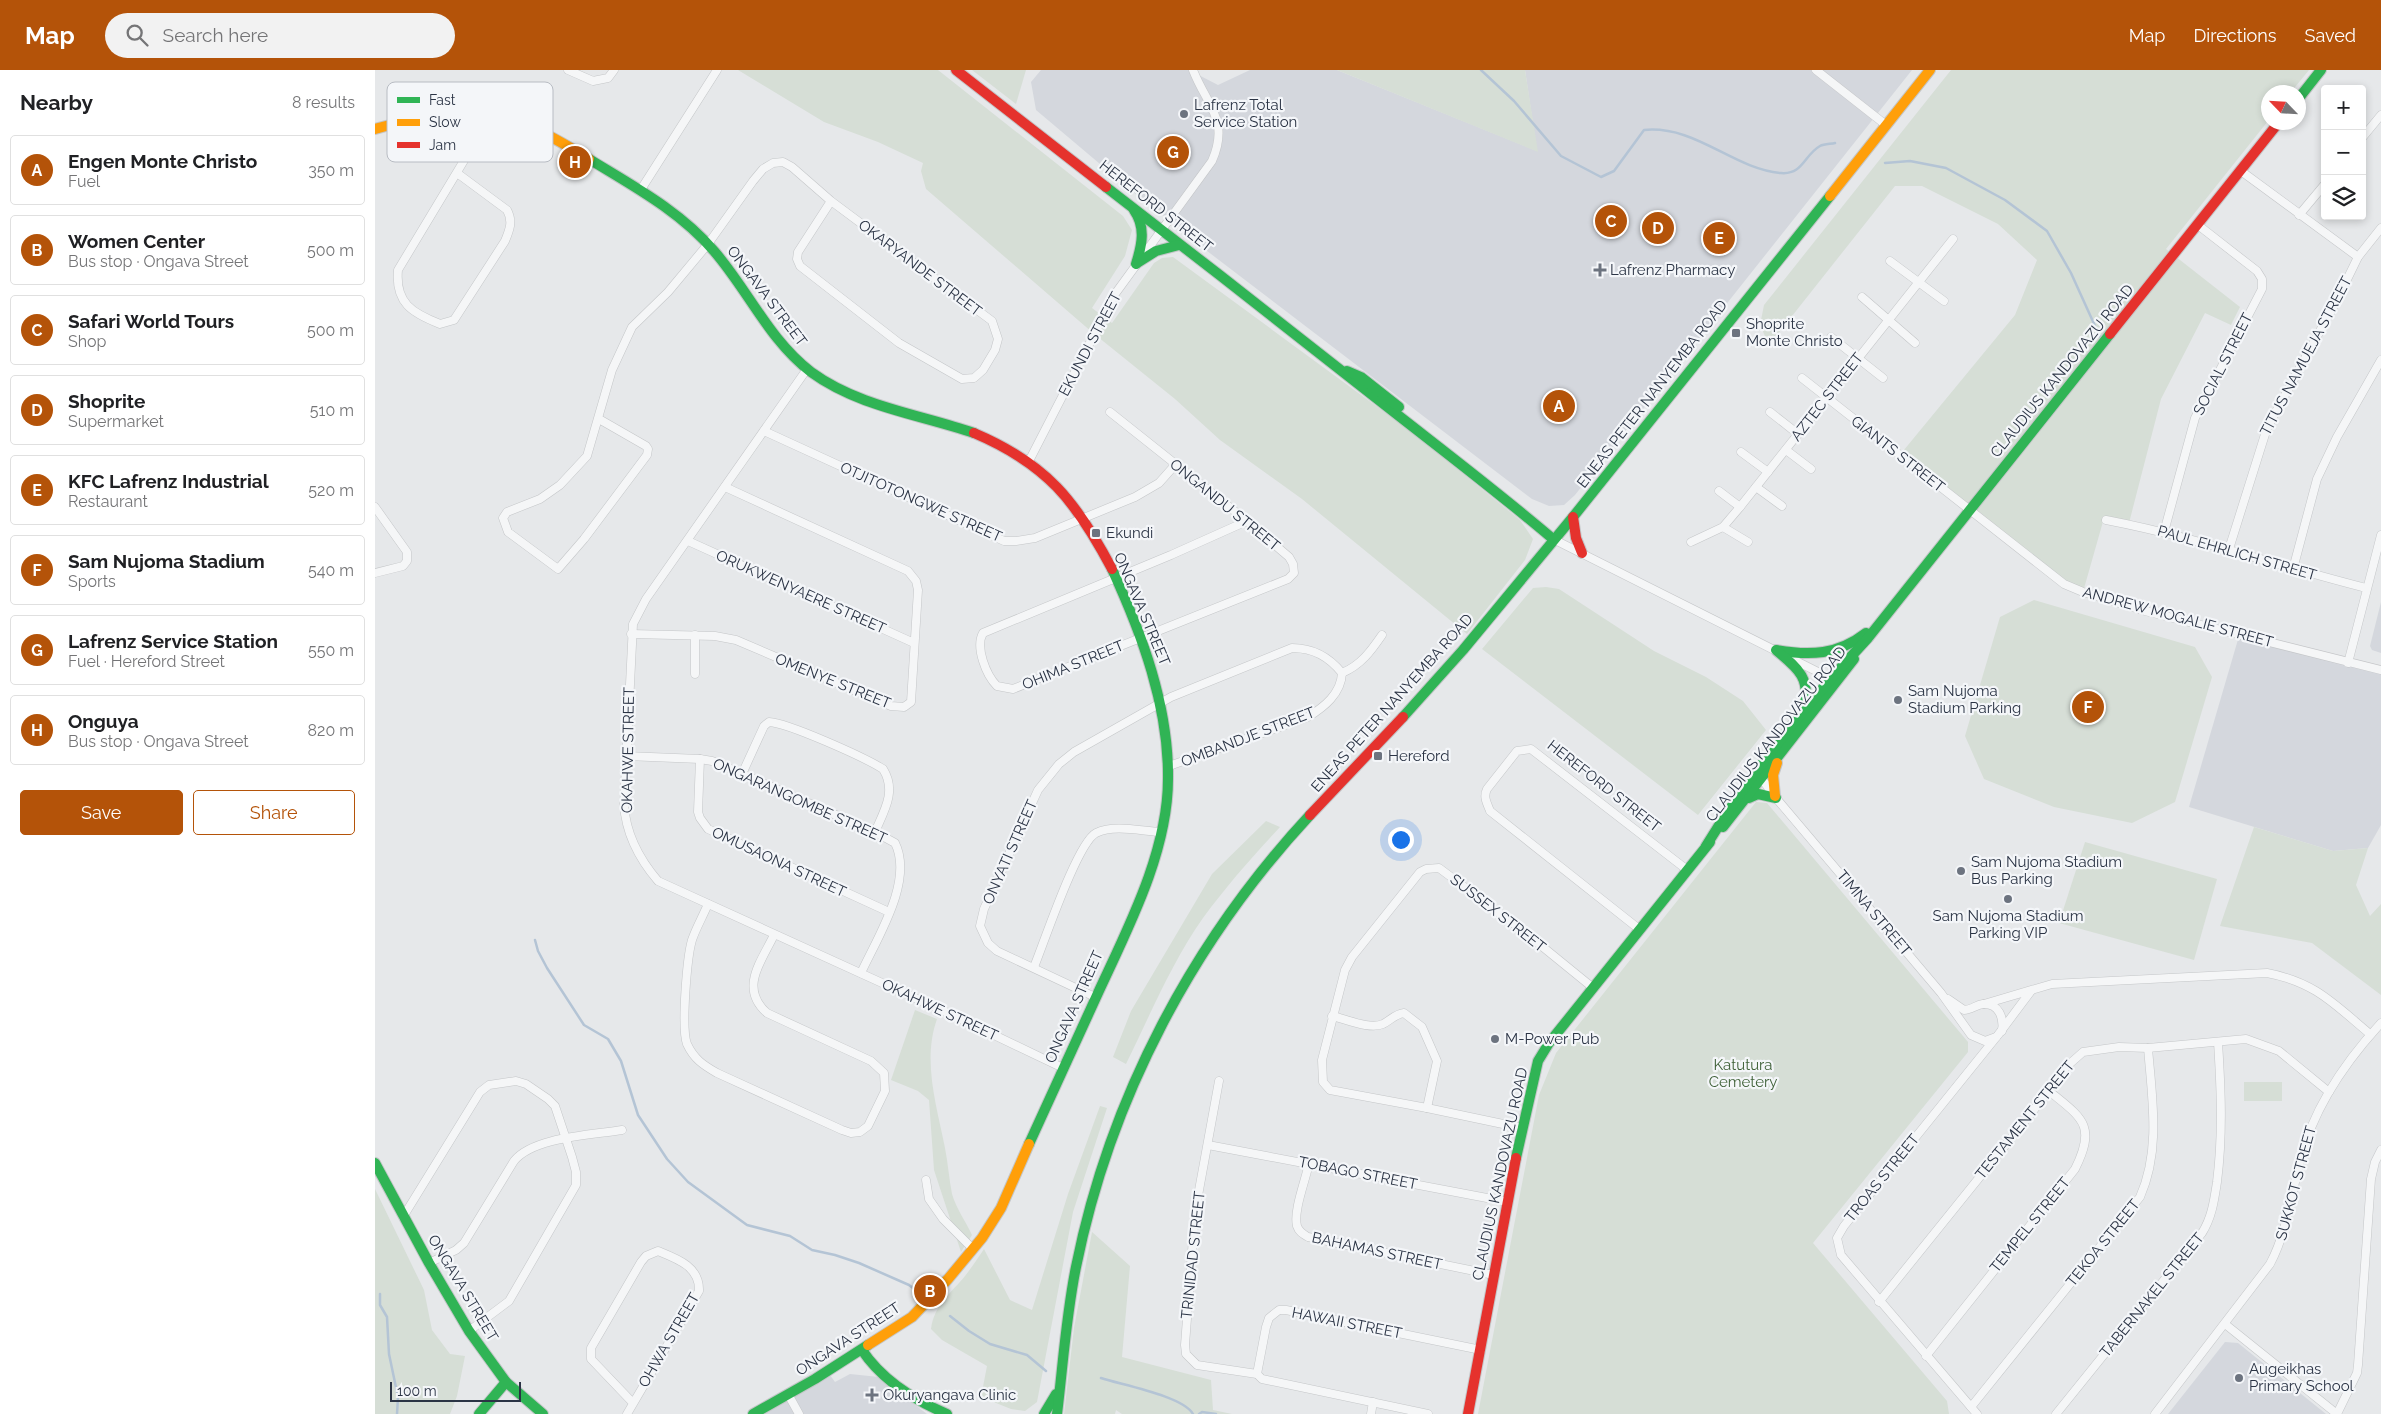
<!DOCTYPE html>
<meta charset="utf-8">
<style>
body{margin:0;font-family:Raleway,sans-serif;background:#f2f2f2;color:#202124}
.controls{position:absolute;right:15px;top:15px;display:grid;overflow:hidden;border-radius:5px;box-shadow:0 2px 8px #0003}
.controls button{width:45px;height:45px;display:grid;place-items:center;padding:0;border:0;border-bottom:1px solid #e0e0e0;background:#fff;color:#202124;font:25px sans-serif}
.compass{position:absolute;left:1886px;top:15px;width:45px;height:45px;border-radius:50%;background:#fff;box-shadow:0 2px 8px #0003;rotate:295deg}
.scale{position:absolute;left:15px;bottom:12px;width:131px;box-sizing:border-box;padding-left:5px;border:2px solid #2b3445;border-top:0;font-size:14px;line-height:18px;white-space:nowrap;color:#2b3445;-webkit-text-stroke:4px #f4f6f9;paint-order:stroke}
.you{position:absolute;left:1025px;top:769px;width:18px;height:18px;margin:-12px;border:4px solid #fff;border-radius:50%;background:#1a73e8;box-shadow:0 0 0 8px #1a73e833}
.badge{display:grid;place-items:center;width:32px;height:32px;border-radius:50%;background:#b45309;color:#fff;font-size:16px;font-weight:700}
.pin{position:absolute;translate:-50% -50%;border:2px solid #fff;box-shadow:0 1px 5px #0006}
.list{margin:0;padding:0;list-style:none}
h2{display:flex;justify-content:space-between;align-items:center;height:65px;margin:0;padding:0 20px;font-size:21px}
h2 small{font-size:16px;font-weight:400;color:#757577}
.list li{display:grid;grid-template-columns:32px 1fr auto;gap:15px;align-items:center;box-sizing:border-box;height:70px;margin:0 10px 10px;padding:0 10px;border:1px solid #e0e0e0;border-radius:5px}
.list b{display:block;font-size:19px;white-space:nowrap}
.list p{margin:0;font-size:16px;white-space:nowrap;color:#757577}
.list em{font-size:16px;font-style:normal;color:#757577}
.actions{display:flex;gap:10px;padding:15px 20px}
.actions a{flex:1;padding:11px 0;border:1px solid #b45309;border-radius:5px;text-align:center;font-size:18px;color:#b45309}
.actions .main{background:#b45309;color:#fff}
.icon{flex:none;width:28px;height:28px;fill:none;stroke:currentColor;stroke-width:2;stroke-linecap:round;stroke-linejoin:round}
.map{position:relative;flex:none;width:2006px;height:1344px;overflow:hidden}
header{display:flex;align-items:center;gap:30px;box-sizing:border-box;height:70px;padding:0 25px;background:#b45309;color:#fff}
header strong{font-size:24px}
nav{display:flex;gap:28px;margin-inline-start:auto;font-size:18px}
.search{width:350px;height:45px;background:#f2f2f2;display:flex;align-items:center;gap:12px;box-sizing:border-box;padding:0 18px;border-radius:28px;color:#757577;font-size:19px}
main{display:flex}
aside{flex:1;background:#fff}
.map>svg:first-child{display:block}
</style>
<header>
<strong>Map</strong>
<div class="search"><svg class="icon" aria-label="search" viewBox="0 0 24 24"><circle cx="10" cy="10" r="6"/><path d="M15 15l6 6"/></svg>Search here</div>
<nav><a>Map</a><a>Directions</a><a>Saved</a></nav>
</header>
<main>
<aside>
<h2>Nearby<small>8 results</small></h2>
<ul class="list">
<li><span class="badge">A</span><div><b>Engen Monte Christo</b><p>Fuel</p></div><em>350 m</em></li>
<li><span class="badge">B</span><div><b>Women Center</b><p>Bus stop · Ongava Street</p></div><em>500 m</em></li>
<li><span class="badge">C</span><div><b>Safari World Tours</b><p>Shop</p></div><em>500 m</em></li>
<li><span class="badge">D</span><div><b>Shoprite</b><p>Supermarket</p></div><em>510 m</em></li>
<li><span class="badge">E</span><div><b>KFC Lafrenz Industrial</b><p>Restaurant</p></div><em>520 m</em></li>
<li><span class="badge">F</span><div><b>Sam Nujoma Stadium</b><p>Sports</p></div><em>540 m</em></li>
<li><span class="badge">G</span><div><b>Lafrenz Service Station</b><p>Fuel · Hereford Street</p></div><em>550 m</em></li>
<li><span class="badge">H</span><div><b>Onguya</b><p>Bus stop · Ongava Street</p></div><em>820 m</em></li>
</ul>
<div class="actions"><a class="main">Save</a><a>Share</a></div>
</aside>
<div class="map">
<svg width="2006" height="1344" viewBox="0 0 2006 1344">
<rect width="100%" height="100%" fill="#e6e8ea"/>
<g fill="#d4d7dd">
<path d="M666 0H814L843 15 875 0H962L1162 81 1150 0H1537L1200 425 1189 435 1174 436 1157 429 819 171 805 157 776 137 661 40 656 12Z"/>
<path d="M2006 532V583L1997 580 1995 576Z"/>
<path d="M1864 566 2006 604V755L1993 778 1958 781 1814 737Z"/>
<path d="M1850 1272 1863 1273 1951 1344H1793Z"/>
<path d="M452 1301 460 1312 475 1304 504 1307 552 1344H377Z"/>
</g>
<g fill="#d6ded6">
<path d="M363 0H563L748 146 757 160 750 186 717 238 737 253 779 193 787 188 798 187 1038 363 1145 450 1158 469 1150 490 1092 564 927 429 845 370 800 329 718 263 551 119 546 101 548 93 503 72 449 52Z"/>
<path d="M597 0H651L641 34Z"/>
<path d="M962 0H1150L1163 82Z"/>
<path d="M1576 0H1934L1916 22H1894L1893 51 1791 179 1865 237 1856 255 1830 243 1786 329 1754 453 1729 448 1708 522 1689 514 1524 386 1640 245 1662 190 1623 154 1547 116H1520L1394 275 1385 255 1389 235Z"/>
<path d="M1171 517 1184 519 1279 581 1331 607 1368 631 1391 660 1323 745 1107 579 1158 518Z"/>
<path d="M1659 530 1820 577 1837 607 1800 732 1757 753 1679 737 1609 709 1590 666 1625 547Z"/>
<path d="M1381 732 1392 733 1593 972V982L1438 1173 1572 1331 1574 1344H1103L1164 1025 1181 983Z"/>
<path d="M891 751 905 757C878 786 852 815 828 848 797 892 775 945 751 994L738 987 756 941 837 804Z"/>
<path d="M1879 757 1958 781 1993 778 1981 815 1995 846 2006 834V925L1937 873 1845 856Z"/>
<path d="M1710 772 1842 809 1819 890 1684 853Z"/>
<path d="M540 940 562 949C547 991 562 1037 570 1078 573 1093 574 1109 577 1124 581 1138 591 1152 597 1165L586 1182 559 1100 554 1030 543 1021 516 1010Z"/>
<rect x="1869" y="1012" width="38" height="19"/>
<path d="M725 1036 732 1038 698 1142 662 1332 650 1341 636 1339 606 1327 612 1296 567 1270 556 1259C559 1235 576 1223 590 1206 597 1197 603 1188 609 1179L635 1230 657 1240 693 1124Z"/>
<path d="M0 1119 49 1220 57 1260 75 1284 90 1286 82 1326 75 1344H0Z"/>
<path d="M717 1162 755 1196 747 1287 836 1310 838 1340 857 1344H747L741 1340 740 1344H689L699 1258Z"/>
</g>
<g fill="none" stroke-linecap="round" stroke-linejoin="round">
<g stroke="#b4c4d5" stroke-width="2.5">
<path d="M1106 0 1139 31 1186 86 1226 107 1239 101 1269 60C1321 55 1358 99 1406 103 1428 105 1429 85 1445 76 1449 74 1456 74 1460 73"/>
<path d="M1510 93 1535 91 1571 98 1630 130 1672 161 1696 203 1725 267"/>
<path d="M160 870 163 881 172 898 209 955 233 969 246 991 263 1045 292 1089 313 1112 372 1155 415 1166 437 1180 460 1185 484 1193 534 1215 547 1225"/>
<path d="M5 1224V1235L12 1247 14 1284 23 1327 22 1344"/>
<path d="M575 1246 594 1261 615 1274 652 1285 671 1301"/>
<path d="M726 1308C747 1315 808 1326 818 1344"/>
<path d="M824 1344 827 1342 841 1344"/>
</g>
<defs>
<g id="street">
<path d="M193 0 218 11 233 8 239 0"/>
<path d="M1441 0 1511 55"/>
<path d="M1987 68 2006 45"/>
<path d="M1866 101 1983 187"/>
<path d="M82 103 132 140C138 151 135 159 130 171L79 250 65 254C37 243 20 233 23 200L117 44"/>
<path d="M265 121 342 0"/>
<path d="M1924 145 1950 114"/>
<path d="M1515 191 1569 231"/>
<path d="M1487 227 1540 273"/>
<path d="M1456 267 1508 308"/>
<path d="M432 299 271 529 258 554 249 735C251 764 265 790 283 811L573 943 688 998"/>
<path d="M1427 308 1689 514 1708 522 1770 541 2006 600"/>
<path d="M735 342 872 451 914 487 918 494 919 503 913 509 638 619 622 616C611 605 600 577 608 563L796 485 872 451"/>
<path d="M1395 342 1423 364"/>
<path d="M224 349 271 376 273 379 272 385 209 469 183 499 133 462 128 448 132 442 165 429 185 415 212 386 237 300 257 257 293 222 333 174 378 111 388 99 398 93 408 92 417 97 456 131 617 251 623 269 620 280 608 300 599 308 587 309 524 273 425 196 422 189 423 182 456 131"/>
<path d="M389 361 629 471H641L660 468 760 427 784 413 800 395"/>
<path d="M1411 380 1436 399"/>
<path d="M1366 382 1393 402"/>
<path d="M653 393 740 224 837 91C855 50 832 36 818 0"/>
<path d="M1381 417 1407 436"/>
<path d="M1344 421 1365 437"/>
<path d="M0 437 32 482V491L28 496 0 503"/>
<path d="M1731 450C1820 467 1904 496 1991 518"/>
<path d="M1348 457 1373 472"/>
<path d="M1789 462 1820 348 1887 219V209L1882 201 1823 155"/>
<path d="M1178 469 1459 610"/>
<path d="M313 471 539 573"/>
<path d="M1316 472 1348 457 1365 437 1578 169"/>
<path d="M1854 479 1892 358 1963 228 1983 187 2006 158"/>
<path d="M1918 499 1942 409 1962 367 2006 290"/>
<path d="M256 564 340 566 361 570 516 636 529 637 536 632 543 520 541 511 533 501 350 417"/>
<path d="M1973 593 2006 465"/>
<path d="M967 603C986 595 996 581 1007 565"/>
<path d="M320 604V565"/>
<path d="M251 686 325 689 337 691 500 762 520 773C539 811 502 868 486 903"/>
<path d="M325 689 323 742 325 748 333 759 514 842"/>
<path d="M367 704 389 656 394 652C413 653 489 687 508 699 522 721 509 741 500 762"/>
<path d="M1384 705 1401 728 1566 923 1596 965 1610 971 1621 967"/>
<path d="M333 834C328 846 321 858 317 870 312 887 306 958 312 974 319 989 328 995 342 1003L467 1060 476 1063 485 1062 493 1056 510 1021 509 1003 496 991 392 943C364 918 386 892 399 865"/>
<path d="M1264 859 1115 741C1112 733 1108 727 1112 719L1142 681 1156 679 1311 799"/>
<path d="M659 897C669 873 702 773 721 763 739 754 766 761 785 762"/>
<path d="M720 927 622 881 613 873 605 856 609 839 663 720 684 694 699 682 796 627 917 578C939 578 954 587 967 603 966 624 949 637 933 647L794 696"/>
<path d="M1573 929 1589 940C1596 940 1601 935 1608 934 1624 933 1629 948 1627 961"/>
<path d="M1609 934 1677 914 1892 903C1940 912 1959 934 1995 964"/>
<path d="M957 946C971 949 995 960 1008 954 1016 950 1020 944 1029 943L1047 957 1062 991 1052 1038"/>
<path d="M844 1011 820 1142 810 1275 811 1284 822 1295 882 1304"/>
<path d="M1147 1058 1052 1038 955 1020 948 1012 947 990 970 900 977 887 1045 802 1051 799 1064 798 1147 860 1217 917"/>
<path d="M833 1075 1133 1132"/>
<path d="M934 1093C931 1109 918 1141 922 1156 924 1162 928 1164 933 1167L1119 1205"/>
<path d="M551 1110 554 1129 568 1149 597 1178"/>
<path d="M28 1147 105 1022 114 1015 141 1011 151 1014 173 1029 180 1036 197 1087 201 1102V1115L134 1231 94 1261"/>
<path d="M54 1193 81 1180 89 1173 139 1091C158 1067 217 1065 247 1060"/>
<path d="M1504 1232 1674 1021 1691 997 1708 982 1744 977 1773 978 1871 969 1904 981 1954 1022"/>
<path d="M1850 1254 1962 1344"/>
<path d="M1551 1286 1700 1099C1722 1055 1707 1048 1674 1021"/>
<path d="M413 1324 424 1344"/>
<path d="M1596 1337 1765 1127C1786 1080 1777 1028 1773 978"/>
<path d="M252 1344 324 1221C325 1197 303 1189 283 1181L271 1186 266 1192 216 1278V1289L258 1333"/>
<path d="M996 1344 998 1332"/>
<path d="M1053 1344 887 1309 882 1304 891 1257 894 1248 904 1240H911L1106 1280"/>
<path d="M1602 1344 1466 1185 1462 1168 1469 1156 1623 965 1656 921"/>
<path d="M1681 1344 1827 1163C1837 1147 1839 1131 1842 1112 1848 1065 1846 1019 1843 972"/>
<path d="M1780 1344 1895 1194C1912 1162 1916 1126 1925 1091 1938 1039 1970 992 2006 953"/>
<path d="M1962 1344 1982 1303 1983 1295 1996 1109 2000 1092 2006 1080"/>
</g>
<g id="fast">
<path d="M1924 28 1946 0"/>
<path d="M214 89C258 116 305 141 339 181 373 220 394 270 436 302 484 337 544 344 599 363"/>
<path d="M731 117C818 184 905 252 991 320 1054 370 1117 417 1178 469"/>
<path d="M759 140C771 157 767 175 761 194"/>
<path d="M762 193 781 181 804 175"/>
<path d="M972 301 986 307 1024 337"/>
<path d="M1401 580C1435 586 1463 585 1491 563"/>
<path d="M1402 581C1424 599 1436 609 1429 639"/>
<path d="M1028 647 1088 580 1198 447 1455 126"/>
<path d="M1374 728 1383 724 1401 728"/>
<path d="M1348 757 1479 589"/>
<path d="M1331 776C1377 701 1433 632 1493 568L1735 264"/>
<path d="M654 1074C677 1024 700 973 723 923 753 858 793 782 793 709 794 637 767 564 737 499"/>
<path d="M1141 1088 1163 991 1174 973 1335 772"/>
<path d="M0 1093 54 1193 94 1261 131 1312 168 1344"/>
<path d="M487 1280C507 1310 539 1330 572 1344"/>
<path d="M104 1344 131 1312"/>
<path d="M378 1344 440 1309 493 1275"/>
<path d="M669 1344 681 1324"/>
<path d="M682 1344C688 1295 691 1246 701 1197 735 1028 818 871 935 745"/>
</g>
<g id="slow">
<path d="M0 59C96 32 129 36 214 89"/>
<path d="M1455 126 1555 0"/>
<path d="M1400 726 1398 705 1402 693"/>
<path d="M493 1275 537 1247 573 1209 607 1168 626 1138 654 1074"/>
</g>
<g id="jam">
<path d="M581 0 731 117"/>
<path d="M1735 264 1904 52"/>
<path d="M599 363C672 394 701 431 737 499"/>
<path d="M1198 447 1201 468 1207 483"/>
<path d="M935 745 1028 647"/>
<path d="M1093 1344 1141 1088"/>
</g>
</defs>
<use href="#street" stroke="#c4c6c8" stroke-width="9"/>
<use href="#fast" stroke="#c4c6c8" stroke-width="12"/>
<use href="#slow" stroke="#c4c6c8" stroke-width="12"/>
<use href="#jam" stroke="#c4c6c8" stroke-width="12"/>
<use href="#street" stroke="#f5f6f7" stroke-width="8"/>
<use href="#fast" stroke="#30b455" stroke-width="10"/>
<use href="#slow" stroke="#ff9f0a" stroke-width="10"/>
<use href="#jam" stroke="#e5322d" stroke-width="10"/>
</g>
<g fill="#6c737f" stroke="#f4f6f9" stroke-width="2">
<circle cx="809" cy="44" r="5"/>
<path d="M1222.5 192.5h5v5h5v5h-5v5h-5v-5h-5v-5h5z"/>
<rect x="1356" y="258" width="10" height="10" rx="2.5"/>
<rect x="716" y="458" width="10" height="10" rx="2.5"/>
<circle cx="1523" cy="630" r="5"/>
<rect x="998" y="681" width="10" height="10" rx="2.5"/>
<circle cx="1586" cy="801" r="5"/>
<circle cx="1633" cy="829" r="5"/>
<circle cx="1120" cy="969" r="5"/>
<circle cx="1864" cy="1308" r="5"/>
<path d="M494.5 1317.5h5v5h5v5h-5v5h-5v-5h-5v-5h5z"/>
</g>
<g text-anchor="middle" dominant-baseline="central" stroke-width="4.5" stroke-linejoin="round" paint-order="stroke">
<g font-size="15" fill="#2b3445" stroke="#f4f6f9" text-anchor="start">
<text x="819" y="35">Lafrenz Total<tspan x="819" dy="17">Service Station</tspan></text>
<text x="1235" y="200">Lafrenz Pharmacy</text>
<text x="1371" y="254">Shoprite<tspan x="1371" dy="17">Monte Christo</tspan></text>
<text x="731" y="463">Ekundi</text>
<text x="1533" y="621">Sam Nujoma<tspan x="1533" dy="17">Stadium Parking</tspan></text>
<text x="1013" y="686">Hereford</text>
<text x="1596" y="792">Sam Nujoma Stadium<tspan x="1596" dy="17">Bus Parking</tspan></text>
<text x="1633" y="846" text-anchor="middle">Sam Nujoma Stadium<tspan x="1633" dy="17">Parking VIP</tspan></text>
<text x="1130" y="969">M-Power Pub</text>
<text x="1874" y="1299">Augeikhas<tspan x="1874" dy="17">Primary School</tspan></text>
<text x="508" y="1325">Okuryangava Clinic</text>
</g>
<g font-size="15" fill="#2b3445" stroke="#f4f6f9">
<text transform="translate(781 136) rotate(38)">HEREFORD STREET</text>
<text transform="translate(545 198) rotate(37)">OKARYANDE STREET</text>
<text transform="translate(392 226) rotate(53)">ONGAVA STREET</text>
<text transform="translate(715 274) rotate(-62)">EKUNDI STREET</text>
<text transform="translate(1931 286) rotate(-62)">TITUS NAMUEJA STREET</text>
<text transform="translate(1848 294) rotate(-63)">SOCIAL STREET</text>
<text transform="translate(1687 301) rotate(-51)">CLAUDIUS KANDOVAZU ROAD</text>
<text transform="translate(1277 324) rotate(-52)">ENEAS PETER NANYEMBA ROAD</text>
<text transform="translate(1452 327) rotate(-52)">AZTEC STREET</text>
<text transform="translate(1523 384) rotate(38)">GIANTS STREET</text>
<text transform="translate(546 432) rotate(24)">OTJITOTONGWE STREET</text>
<text transform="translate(850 435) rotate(39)">ONGANDU STREET</text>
<text transform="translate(1862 483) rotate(16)">PAUL EHRLICH STREET</text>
<text transform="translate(426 522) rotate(24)">ORUKWENYAERE STREET</text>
<text transform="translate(767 539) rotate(67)">ONGAVA STREET</text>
<text transform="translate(1803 547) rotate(15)">ANDREW MOGALIE STREET</text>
<text transform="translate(698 595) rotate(-22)">OHIMA STREET</text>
<text transform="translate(458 611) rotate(22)">OMENYE STREET</text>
<text transform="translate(1017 633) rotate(-48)">ENEAS PETER NANYEMBA ROAD</text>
<text transform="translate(1401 664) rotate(-52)">CLAUDIUS KANDOVAZU ROAD</text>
<text transform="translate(873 667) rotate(-21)">OMBANDJE STREET</text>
<text transform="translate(253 680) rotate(-89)">OKAHWE STREET</text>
<text transform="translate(1229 716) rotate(38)">HEREFORD STREET</text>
<text transform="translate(425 731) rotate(24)">ONGARANGOMBE STREET</text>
<text transform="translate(635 782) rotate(-66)">ONYATI STREET</text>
<text transform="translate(404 792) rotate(25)">OMUSAONA STREET</text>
<text transform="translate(1123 843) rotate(38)">SUSSEX STREET</text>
<text transform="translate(1499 843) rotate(50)">TIMNA STREET</text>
<text transform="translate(699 937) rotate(-66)">ONGAVA STREET</text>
<text transform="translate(565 940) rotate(25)">OKAHWE STREET</text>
<text transform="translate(1650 1050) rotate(-51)">TESTAMENT STREET</text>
<text transform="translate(983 1103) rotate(11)">TOBAGO STREET</text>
<text transform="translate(1125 1104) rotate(-78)">CLAUDIUS KANDOVAZU ROAD</text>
<text transform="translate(1507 1108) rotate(-51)">TROAS STREET</text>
<text transform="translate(1921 1113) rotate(-75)">SUKKOT STREET</text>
<text transform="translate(1655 1155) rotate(-51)">TEMPEL STREET</text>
<text transform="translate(1728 1173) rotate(-51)">TEKOA STREET</text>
<text transform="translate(1002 1181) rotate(12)">BAHAMAS STREET</text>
<text transform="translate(818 1185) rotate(-84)">TRINIDAD STREET</text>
<text transform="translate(88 1218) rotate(59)">ONGAVA STREET</text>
<text transform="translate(1777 1225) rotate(-51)">TABERNAKEL STREET</text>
<text transform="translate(972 1253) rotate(11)">HAWAII STREET</text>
<text transform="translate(473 1269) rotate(-33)">ONGAVA STREET</text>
<text transform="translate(294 1270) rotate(-60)">OHWA STREET</text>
</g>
<g font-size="15" fill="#3f6138" stroke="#f4f6f9">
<text x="1368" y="995">Katutura<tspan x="1368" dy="17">Cemetery</tspan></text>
</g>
</g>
<rect x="12" y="12" width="166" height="80" rx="8" fill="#f4f6f9" stroke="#b8bcc3" stroke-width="1"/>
<rect x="22" y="27" width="23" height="6" fill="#30b455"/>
<rect x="22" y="49" width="23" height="7" fill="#ff9f0a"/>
<rect x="22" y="72" width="23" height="6" fill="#e5322d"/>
<g font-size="14" fill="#2b3445">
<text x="54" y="35">Fast</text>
<text x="54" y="57">Slow</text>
<text x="54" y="80">Jam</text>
</g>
</svg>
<div class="controls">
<button>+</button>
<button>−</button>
<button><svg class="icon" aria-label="layers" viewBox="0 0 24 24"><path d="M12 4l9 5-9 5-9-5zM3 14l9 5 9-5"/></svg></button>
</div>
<svg class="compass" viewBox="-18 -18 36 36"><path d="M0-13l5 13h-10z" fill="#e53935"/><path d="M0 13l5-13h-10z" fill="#757577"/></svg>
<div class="scale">100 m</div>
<div class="you"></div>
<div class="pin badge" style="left:1184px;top:336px">A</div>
<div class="pin badge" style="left:555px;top:1221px">B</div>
<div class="pin badge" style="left:1236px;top:151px">C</div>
<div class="pin badge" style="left:1283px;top:158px">D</div>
<div class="pin badge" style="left:1344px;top:168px">E</div>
<div class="pin badge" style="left:1713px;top:637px">F</div>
<div class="pin badge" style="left:798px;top:82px">G</div>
<div class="pin badge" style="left:200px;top:92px">H</div>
</div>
</main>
